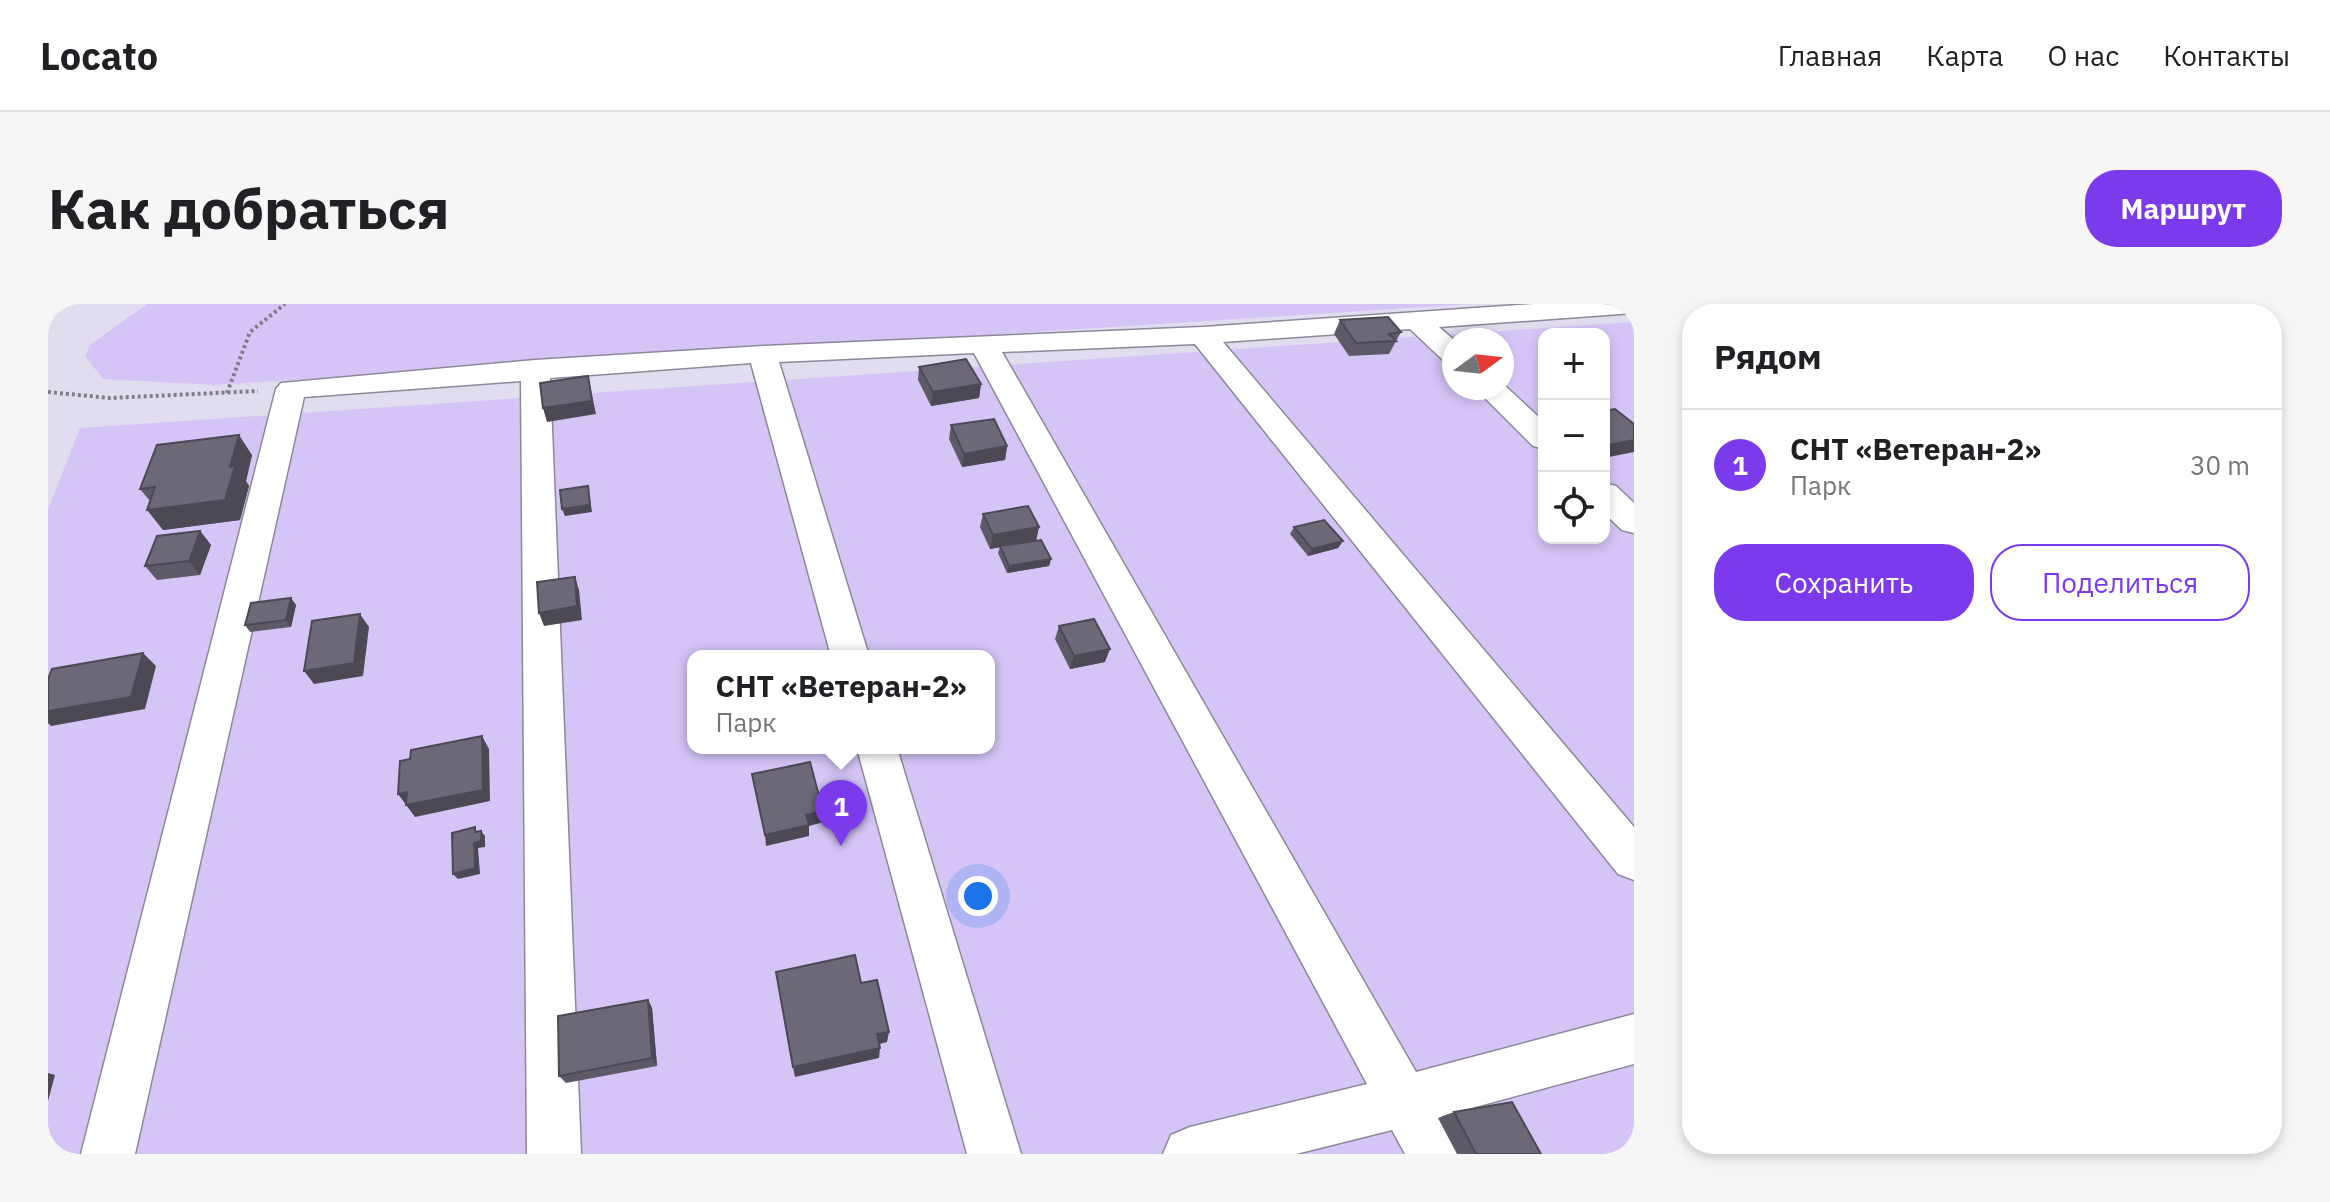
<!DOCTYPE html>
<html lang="ru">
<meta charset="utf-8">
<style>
body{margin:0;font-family:"IBM Plex Sans",sans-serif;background:#f6f6f6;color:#202124}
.controls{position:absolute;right:24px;top:24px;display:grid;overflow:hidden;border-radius:16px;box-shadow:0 4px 12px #0003}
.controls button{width:72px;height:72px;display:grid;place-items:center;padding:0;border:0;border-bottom:2px solid #e0e0e0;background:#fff;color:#202124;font:40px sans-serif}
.compass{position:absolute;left:1394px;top:24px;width:72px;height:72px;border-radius:50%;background:#fff;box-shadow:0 4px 12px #0003;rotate:75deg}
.you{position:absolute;left:930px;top:592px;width:28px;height:28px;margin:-20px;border:6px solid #fff;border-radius:50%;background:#1a73e8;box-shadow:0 0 0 12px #1a73e833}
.badge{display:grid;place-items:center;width:52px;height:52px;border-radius:50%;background:#7c3aed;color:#fff;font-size:26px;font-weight:700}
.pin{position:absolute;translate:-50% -66px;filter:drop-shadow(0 2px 4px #0008)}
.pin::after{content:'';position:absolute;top:42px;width:28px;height:24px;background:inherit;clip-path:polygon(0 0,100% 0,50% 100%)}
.popup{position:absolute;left:639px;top:346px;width:308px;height:104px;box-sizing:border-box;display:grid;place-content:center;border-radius:16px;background:#fff;filter:drop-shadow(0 2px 6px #0005);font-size:26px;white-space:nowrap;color:#757577}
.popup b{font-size:30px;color:#202124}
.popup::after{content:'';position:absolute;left:50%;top:100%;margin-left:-16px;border:16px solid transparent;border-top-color:#fff}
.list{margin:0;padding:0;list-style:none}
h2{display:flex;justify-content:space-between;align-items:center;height:104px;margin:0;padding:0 32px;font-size:34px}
h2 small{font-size:26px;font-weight:400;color:#757577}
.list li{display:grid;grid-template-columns:52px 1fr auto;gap:24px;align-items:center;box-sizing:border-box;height:112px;padding:0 32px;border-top:2px solid #e0e0e0}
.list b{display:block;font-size:30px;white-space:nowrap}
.list p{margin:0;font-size:26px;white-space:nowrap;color:#757577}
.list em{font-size:26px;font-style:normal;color:#757577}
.actions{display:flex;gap:16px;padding:24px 32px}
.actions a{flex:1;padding:18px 0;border:2px solid #7c3aed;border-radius:32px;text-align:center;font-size:28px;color:#7c3aed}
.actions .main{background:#7c3aed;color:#fff}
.icon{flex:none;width:44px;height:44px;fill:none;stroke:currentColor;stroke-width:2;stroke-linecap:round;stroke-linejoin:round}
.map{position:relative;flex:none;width:1586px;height:850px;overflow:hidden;border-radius:32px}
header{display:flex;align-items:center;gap:48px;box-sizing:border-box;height:112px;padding:0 40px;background:#fff;border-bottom:2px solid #e0e0e0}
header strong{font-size:38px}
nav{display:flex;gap:44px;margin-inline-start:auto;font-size:28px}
.intro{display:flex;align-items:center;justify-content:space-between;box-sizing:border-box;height:192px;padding:0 48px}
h1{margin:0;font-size:56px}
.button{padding:20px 36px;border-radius:32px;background:#7c3aed;color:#fff;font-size:28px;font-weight:700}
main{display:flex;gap:48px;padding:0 48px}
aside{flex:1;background:#fff;border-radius:32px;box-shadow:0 4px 12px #0003}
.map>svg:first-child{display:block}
</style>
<header>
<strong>Locato</strong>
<nav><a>Главная</a><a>Карта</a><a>О нас</a><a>Контакты</a></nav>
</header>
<div class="intro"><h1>Как добраться</h1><a class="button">Маршрут</a></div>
<main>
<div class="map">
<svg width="1586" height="850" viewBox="0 0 1586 850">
<rect width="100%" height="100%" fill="#e1dcee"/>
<g fill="#d5c5f7" fill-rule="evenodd">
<path d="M99 0H1422L167 81 55 75 37 52 42 41Z"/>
<path d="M1586 18V850H0V205L32 124ZM1496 30H1556V234H1496ZM1406 36H1454V84H1406ZM645 352H941V444H645Z"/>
</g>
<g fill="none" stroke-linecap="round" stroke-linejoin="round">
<defs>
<g id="minor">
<path d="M1485 0H1586V9L1391 23 1406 36V59L1396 57 1362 25 1175 38 1586 523V576L1570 570 1147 40 954 48 1368 768 1586 710V760L1394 812 1413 850H1357L1344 826 1248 850H1115L1123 831 1142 823 1319 780 926 49 731 58 821 352H783L703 59 502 74 533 850H479L473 77 256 93 87 850H33L228 85 233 79 487 56 715 42 1155 23Z"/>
<path d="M1454 79 1496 118V145L1485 142 1427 84H1454Z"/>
<path d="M1556 179 1568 182 1586 199V229L1574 226 1556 209Z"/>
<path d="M809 444H849L973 850H919Z"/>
</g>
</defs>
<use href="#minor" stroke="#8d8899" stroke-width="3"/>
<g stroke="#807c88" stroke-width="4" stroke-dasharray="3 3" stroke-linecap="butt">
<path d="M0 88 62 94 210 87"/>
<path d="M179 89 202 28 237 0"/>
</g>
<use href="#minor" fill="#fff" fill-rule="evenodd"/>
</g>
<g fill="#5e5967">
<path d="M1292 16 1353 28 1341 50 1301 52 1286 30Z"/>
<path d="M871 63 933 80 931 94 883 102 870 76Z"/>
<path d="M903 121 959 142 957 156 914 163 901 135Z"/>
<path d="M204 151 198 177 201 182 192 216 115 226 102 197 92 185Z"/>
<path d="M935 210 991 223 988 236 1003 255 1001 262 959 269 950 249 952 243 942 245 932 223Z"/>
<path d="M1246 223 1295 237 1290 244 1260 252 1242 230Z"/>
<path d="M152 227 163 241 152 271 109 276 97 262Z"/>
<path d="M248 301 243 323 202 328 197 321Z"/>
<path d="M1011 322 1057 358 1022 365 1007 335Z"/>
<path d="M600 696 604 704 609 762 518 779 511 772Z"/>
<path d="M1406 808 1493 850H1409L1390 814Z"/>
</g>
<g fill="#4c4954">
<path d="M540 72 548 110 499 118 495 104Z"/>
<path d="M933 80 931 94 883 102 885 88Z"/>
<path d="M191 131 204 151 198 177 201 182 192 216 115 226 99 206 182 163Z"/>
<path d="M1586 136V148L1556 154V142Z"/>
<path d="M959 142 957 156 914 163 916 150Z"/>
<path d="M540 182 544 208 517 212 514 205Z"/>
<path d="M991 223 988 237 942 245 945 231Z"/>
<path d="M152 227 163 241 152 271 141 257Z"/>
<path d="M1295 237 1290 244 1260 252 1264 245Z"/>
<path d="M1003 255 1001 262 959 269 961 262Z"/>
<path d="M527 273 531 286 534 316 496 322 491 309Z"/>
<path d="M243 294 248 301 243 323 238 316Z"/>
<path d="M312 310 321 323 315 372 266 380 256 367Z"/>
<path d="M1062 345 1057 358 1022 365 1026 352Z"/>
<path d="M95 349 108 362 97 405 3 422 0 419V407Z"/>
<path d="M434 432 441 445 442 497 367 513 350 490 359 488Z"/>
<path d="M775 507 776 518 761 522V532L718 542 717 531 758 511Z"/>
<path d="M433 527 437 532V543L430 544 432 570 410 575 405 570Z"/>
<path d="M600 696 604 704 609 762 604 754Z"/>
<path d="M841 728 839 738 828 741 829 730Z"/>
<path d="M832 744 831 754 747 773 745 763Z"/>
<path d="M0 769 7 771 0 797Z"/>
</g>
<g fill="#6d6878" stroke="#4c4954" stroke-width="2">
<path d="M1340 13 1353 28 1341 30 1348 37 1308 39 1292 16Z"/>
<path d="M918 55 933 80 885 88 871 63Z"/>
<path d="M540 72 544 97 495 104 492 79Z"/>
<path d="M1567 105 1586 120V136L1556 142V107Z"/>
<path d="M946 115 959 142 916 150 903 121Z"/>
<path d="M191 131 182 163 187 162 177 196 99 206 107 183 92 185 109 141Z"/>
<path d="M540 182 542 201 514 205 512 186Z"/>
<path d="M980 202 991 223 945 231 935 210Z"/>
<path d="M1276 216 1295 237 1264 245 1246 223Z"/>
<path d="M152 227 141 257 97 262 109 232Z"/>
<path d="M993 236 1003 255 961 262 952 242Z"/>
<path d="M527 273 529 302 491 309 489 278Z"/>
<path d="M243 294 238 316 197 321 203 299Z"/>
<path d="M312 310 306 359 256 367 264 317Z"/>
<path d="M1046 315 1062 345 1026 352 1011 322Z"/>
<path d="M95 349 83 393 0 407V375L4 365Z"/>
<path d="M434 432 435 486 358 501 359 488 350 490 352 457 362 455 363 446Z"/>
<path d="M762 458 775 507 758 511 761 521 717 531 704 470Z"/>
<path d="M427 523V528L433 527V537L426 539 427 564 405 570 404 529Z"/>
<path d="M807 651 813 679 829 676 841 728 829 730 832 744 745 763 728 668Z"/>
<path d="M600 696 604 754 511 772 510 712Z"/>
<path d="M1464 798 1493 850H1428L1406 808Z"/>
</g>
</svg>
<div class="controls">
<button>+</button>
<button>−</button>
<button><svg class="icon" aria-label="locate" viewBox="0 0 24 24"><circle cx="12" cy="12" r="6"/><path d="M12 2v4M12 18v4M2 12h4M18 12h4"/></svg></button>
</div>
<svg class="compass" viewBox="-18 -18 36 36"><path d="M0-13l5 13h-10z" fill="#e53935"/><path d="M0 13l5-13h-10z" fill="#757577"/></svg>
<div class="you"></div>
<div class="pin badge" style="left:793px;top:542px">1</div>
<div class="popup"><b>СНТ «Ветеран-2»</b>Парк</div>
</div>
<aside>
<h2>Рядом<small></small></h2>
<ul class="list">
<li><span class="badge">1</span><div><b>СНТ «Ветеран-2»</b><p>Парк</p></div><em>30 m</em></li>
</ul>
<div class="actions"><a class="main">Сохранить</a><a>Поделиться</a></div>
</aside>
</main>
